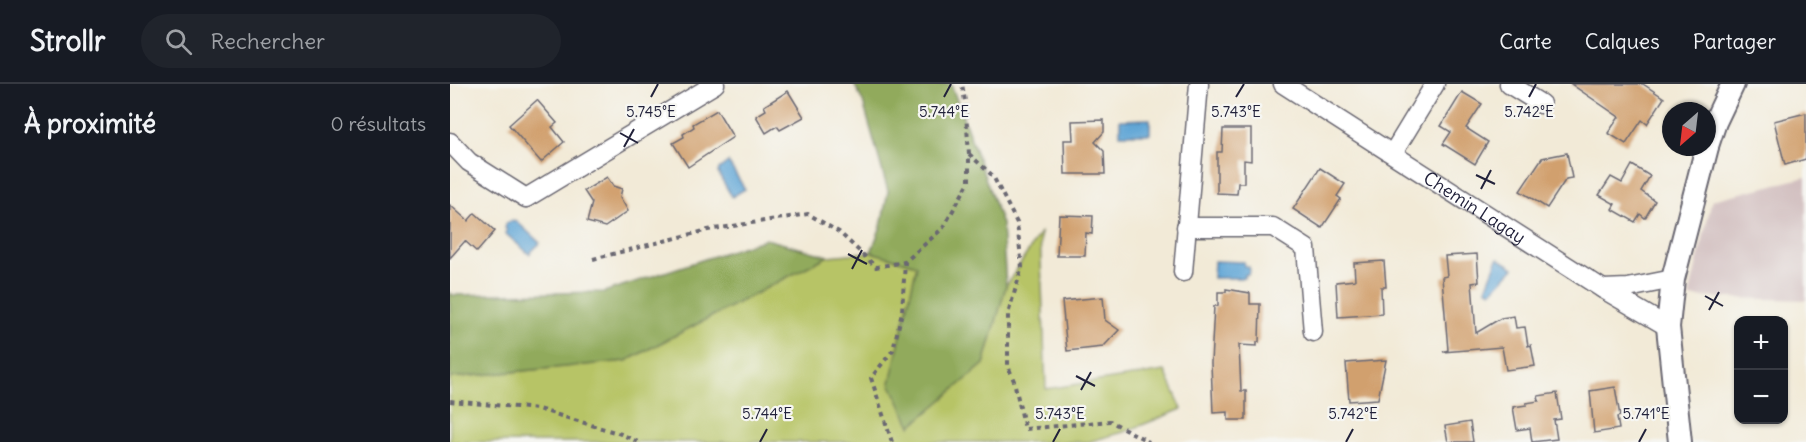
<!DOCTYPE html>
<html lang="fr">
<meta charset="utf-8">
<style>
body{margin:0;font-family:Delius,sans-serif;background:#20242c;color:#f1f3f6}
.controls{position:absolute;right:18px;bottom:18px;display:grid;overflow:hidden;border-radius:12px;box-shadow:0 2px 4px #0004}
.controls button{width:54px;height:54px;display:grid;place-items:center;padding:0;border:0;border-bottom:2px solid #363941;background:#171b24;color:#f1f3f6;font:30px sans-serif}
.compass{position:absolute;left:1212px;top:18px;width:54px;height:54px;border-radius:50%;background:#171b24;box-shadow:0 2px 4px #0004;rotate:208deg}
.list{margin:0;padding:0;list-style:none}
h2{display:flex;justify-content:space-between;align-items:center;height:78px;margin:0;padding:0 24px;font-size:26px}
h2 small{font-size:20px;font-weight:400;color:#9ea1a6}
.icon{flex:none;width:33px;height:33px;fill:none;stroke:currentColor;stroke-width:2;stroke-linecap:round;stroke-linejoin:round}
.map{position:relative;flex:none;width:1356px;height:358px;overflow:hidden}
header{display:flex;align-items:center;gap:36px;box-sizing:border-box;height:84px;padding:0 30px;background:#171b24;border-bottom:2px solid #363941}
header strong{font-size:28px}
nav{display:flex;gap:33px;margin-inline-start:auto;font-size:21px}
.search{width:420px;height:54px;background:#20242c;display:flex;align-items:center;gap:15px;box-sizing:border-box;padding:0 21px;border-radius:33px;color:#9ea1a6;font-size:22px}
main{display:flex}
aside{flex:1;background:#171b24}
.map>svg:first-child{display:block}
</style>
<header>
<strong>Strollr</strong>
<div class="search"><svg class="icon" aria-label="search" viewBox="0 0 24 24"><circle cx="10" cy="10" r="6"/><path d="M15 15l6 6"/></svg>Rechercher</div>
<nav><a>Carte</a><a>Calques</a><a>Partager</a></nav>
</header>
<main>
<aside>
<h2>À proximité<small>0 résultats</small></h2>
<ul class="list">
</ul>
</aside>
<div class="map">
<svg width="1356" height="358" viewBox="0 0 1356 358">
<rect width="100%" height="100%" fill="#f6f6f2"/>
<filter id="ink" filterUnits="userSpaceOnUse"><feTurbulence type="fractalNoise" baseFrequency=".0167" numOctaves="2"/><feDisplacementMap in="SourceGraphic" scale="12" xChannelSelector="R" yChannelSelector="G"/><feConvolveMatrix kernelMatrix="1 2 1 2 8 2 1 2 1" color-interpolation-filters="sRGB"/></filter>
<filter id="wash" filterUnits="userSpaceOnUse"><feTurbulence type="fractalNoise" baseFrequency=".008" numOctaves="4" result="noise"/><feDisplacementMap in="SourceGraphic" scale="24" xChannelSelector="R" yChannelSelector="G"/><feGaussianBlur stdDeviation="1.35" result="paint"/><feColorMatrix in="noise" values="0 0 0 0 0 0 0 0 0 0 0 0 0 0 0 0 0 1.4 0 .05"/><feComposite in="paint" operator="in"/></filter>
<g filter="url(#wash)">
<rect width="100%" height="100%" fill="#f2ead7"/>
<path fill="#d2bfc0" d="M1356 93V216L1239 213 1262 116Z"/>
<path fill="#b7c466" stroke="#6c7350" stroke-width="1.5" d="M590 149 596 305 715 287 732 325 677 347 638 358H0V294L176 277 378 172 421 168 467 181 441 299 534 280 556 202Z"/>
<g fill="#91aa5b" stroke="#5a664b" stroke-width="1.5">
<path d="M404 0H501L552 140 556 202 534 280 461 342 440 299 467 181 421 168 431 142 438 107 413 18Z"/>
<path d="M316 155 378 172 176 277 0 294V209L3 211 154 208Z"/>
</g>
<g fill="#60a6d6" stroke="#416488" stroke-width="1.5">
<path d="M700 35V50H670V36Z"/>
<path d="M278 78 295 105 282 113 268 89 269 85Z"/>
<path d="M65 136 90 159 79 170 55 149 57 146 55 144 56 139 61 137 64 138Z"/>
<path d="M1048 174 1064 184 1041 208 1036 205Z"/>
<path d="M764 177 794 178V182L799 183 800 187 798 190 794 191V194H763Z"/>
</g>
<g id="blocks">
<g fill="#d1a06e">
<path d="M1121 0H1193L1214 14 1197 40 1192 36 1176 60 1158 49 1169 33Z"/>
<path d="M338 7 354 33 330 46 327 42 316 49 306 32 316 26 314 22Z"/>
<path d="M1012 8 1032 20 1016 44 1038 58 1025 80 993 60 1001 48 991 42Z"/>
<path d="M87 16 107 39 102 43 114 58 91 78 59 41Z"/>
<path d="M267 26 283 53 238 83 223 59 234 53 233 50 244 43 243 40Z"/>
<path d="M1356 29V75L1335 81 1324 37Z"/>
<path d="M654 36V48L645 58 654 67 655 90H615L614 56H623L622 37Z"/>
<path d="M773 45H801V77L794 76V99H788L787 110 767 109V68H772Z"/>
<path d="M1117 69 1122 94 1116 95 1097 124 1070 107 1092 74Z"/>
<path d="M1182 81 1200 92 1191 107 1205 117 1195 134 1190 130 1185 138 1162 125 1165 120 1149 111 1161 93 1172 99Z"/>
<path d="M870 84 895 100 887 112 891 115 872 144 843 125Z"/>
<path d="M157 93 163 102 172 105 170 113 178 127 155 143 137 138 142 119 134 107Z"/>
<path d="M0 121 18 137 25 129 45 147 27 168 15 157 0 174Z"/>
<path d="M609 131 643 132 642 150 636 149 635 172H607Z"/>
<path d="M1027 170 1029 198 1022 199 1026 249 1051 234 1064 232 1066 244 1075 243 1078 262 1081 261 1085 282 1056 286 1052 263 993 268 998 266 992 193 997 192 995 172Z"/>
<path d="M934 177 936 203H931L932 230 888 233 886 198 905 196 904 179Z"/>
<path d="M776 205 800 209V220H810L809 258H807V262L789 261 791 307H796V336H778V328L763 329 761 279 764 222H768V208H776Z"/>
<path d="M653 213 655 236 669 246 653 263 617 267 612 217Z"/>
<path d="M936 276 928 315 899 317 896 279Z"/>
<path d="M1165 303 1170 332 1167 333 1169 345 1144 349 1140 307Z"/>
<path d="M1107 309 1111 335 1104 336 1107 355 1082 358 1080 344 1067 346 1063 323 1077 321 1076 319 1089 317 1088 312Z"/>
<path d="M1020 338 1023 358H998L995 342Z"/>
</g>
</g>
</g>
<g filter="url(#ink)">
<use href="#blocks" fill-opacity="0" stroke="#6b6872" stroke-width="1.5"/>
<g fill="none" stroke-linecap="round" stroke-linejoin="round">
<defs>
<g id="minor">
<path id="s1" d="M833 0 1153 205 1218 243"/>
<path d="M1059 0 1091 20"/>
<path d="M0 58 19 78 76 114 265 0"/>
<path d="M943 69 985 0"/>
<path d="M736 143H823L856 164 863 248"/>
<path d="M733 188 749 0"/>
<path d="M1153 205 1178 204 1223 195"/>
</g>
<g id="tertiary">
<path d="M1257 62 1265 38 1283 0"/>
<path d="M1230 358 1218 243 1223 195 1257 63"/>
</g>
</defs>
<use href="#minor" stroke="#6b6872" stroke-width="21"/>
<use href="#tertiary" stroke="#6b6872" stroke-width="26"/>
<g stroke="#6b6872" stroke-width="4" stroke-dasharray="4.5 4.5" stroke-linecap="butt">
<path d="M519 70 543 92 567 139 572 183 558 230V282L564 297 575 345 660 337 699 358"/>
<path d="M143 175 258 146 358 130 389 148 426 183 455 178"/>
<path d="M0 317 88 325 171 350 188 358"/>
<path d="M442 358 421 294 443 266 452 228 455 178 493 144 519 98V70L515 17 512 0"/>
</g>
<use href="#minor" stroke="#fff" stroke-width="18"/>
<use href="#tertiary" stroke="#fff" stroke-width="22"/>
</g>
</g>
<path fill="none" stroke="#22223b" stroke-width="2" d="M201 13 208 0M494 13 501 0M786 13 794 0M1079 13 1086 0M170 49 188 59M174 63 184 45M1026 91 1045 100M1031 105 1041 86M398 170 417 180M402 185 412 166M1255 212 1273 222M1259 226 1269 208M626 292 645 302M631 306 641 288M310 358 317 345M603 358 610 345M896 358 903 345M1189 358 1196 345"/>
<g text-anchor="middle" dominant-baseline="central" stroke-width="4.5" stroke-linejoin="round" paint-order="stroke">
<g font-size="18" fill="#22223b" stroke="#f6f6f2">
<text stroke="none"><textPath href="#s1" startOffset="228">Chemin Lagay</textPath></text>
</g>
</g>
<g font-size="15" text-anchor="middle" fill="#22223b" stroke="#f6f6f2" stroke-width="4.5" stroke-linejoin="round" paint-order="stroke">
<text x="201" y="33">5.745°E</text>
<text x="494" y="33">5.744°E</text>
<text x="786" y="33">5.743°E</text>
<text x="1079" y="33">5.742°E</text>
<text x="317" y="335">5.744°E</text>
<text x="610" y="335">5.743°E</text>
<text x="903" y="335">5.742°E</text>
<text x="1196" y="335">5.741°E</text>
</g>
</svg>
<div class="controls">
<button>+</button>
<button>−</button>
</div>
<svg class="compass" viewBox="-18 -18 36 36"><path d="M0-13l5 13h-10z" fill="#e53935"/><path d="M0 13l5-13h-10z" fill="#9ea1a6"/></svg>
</div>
</main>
